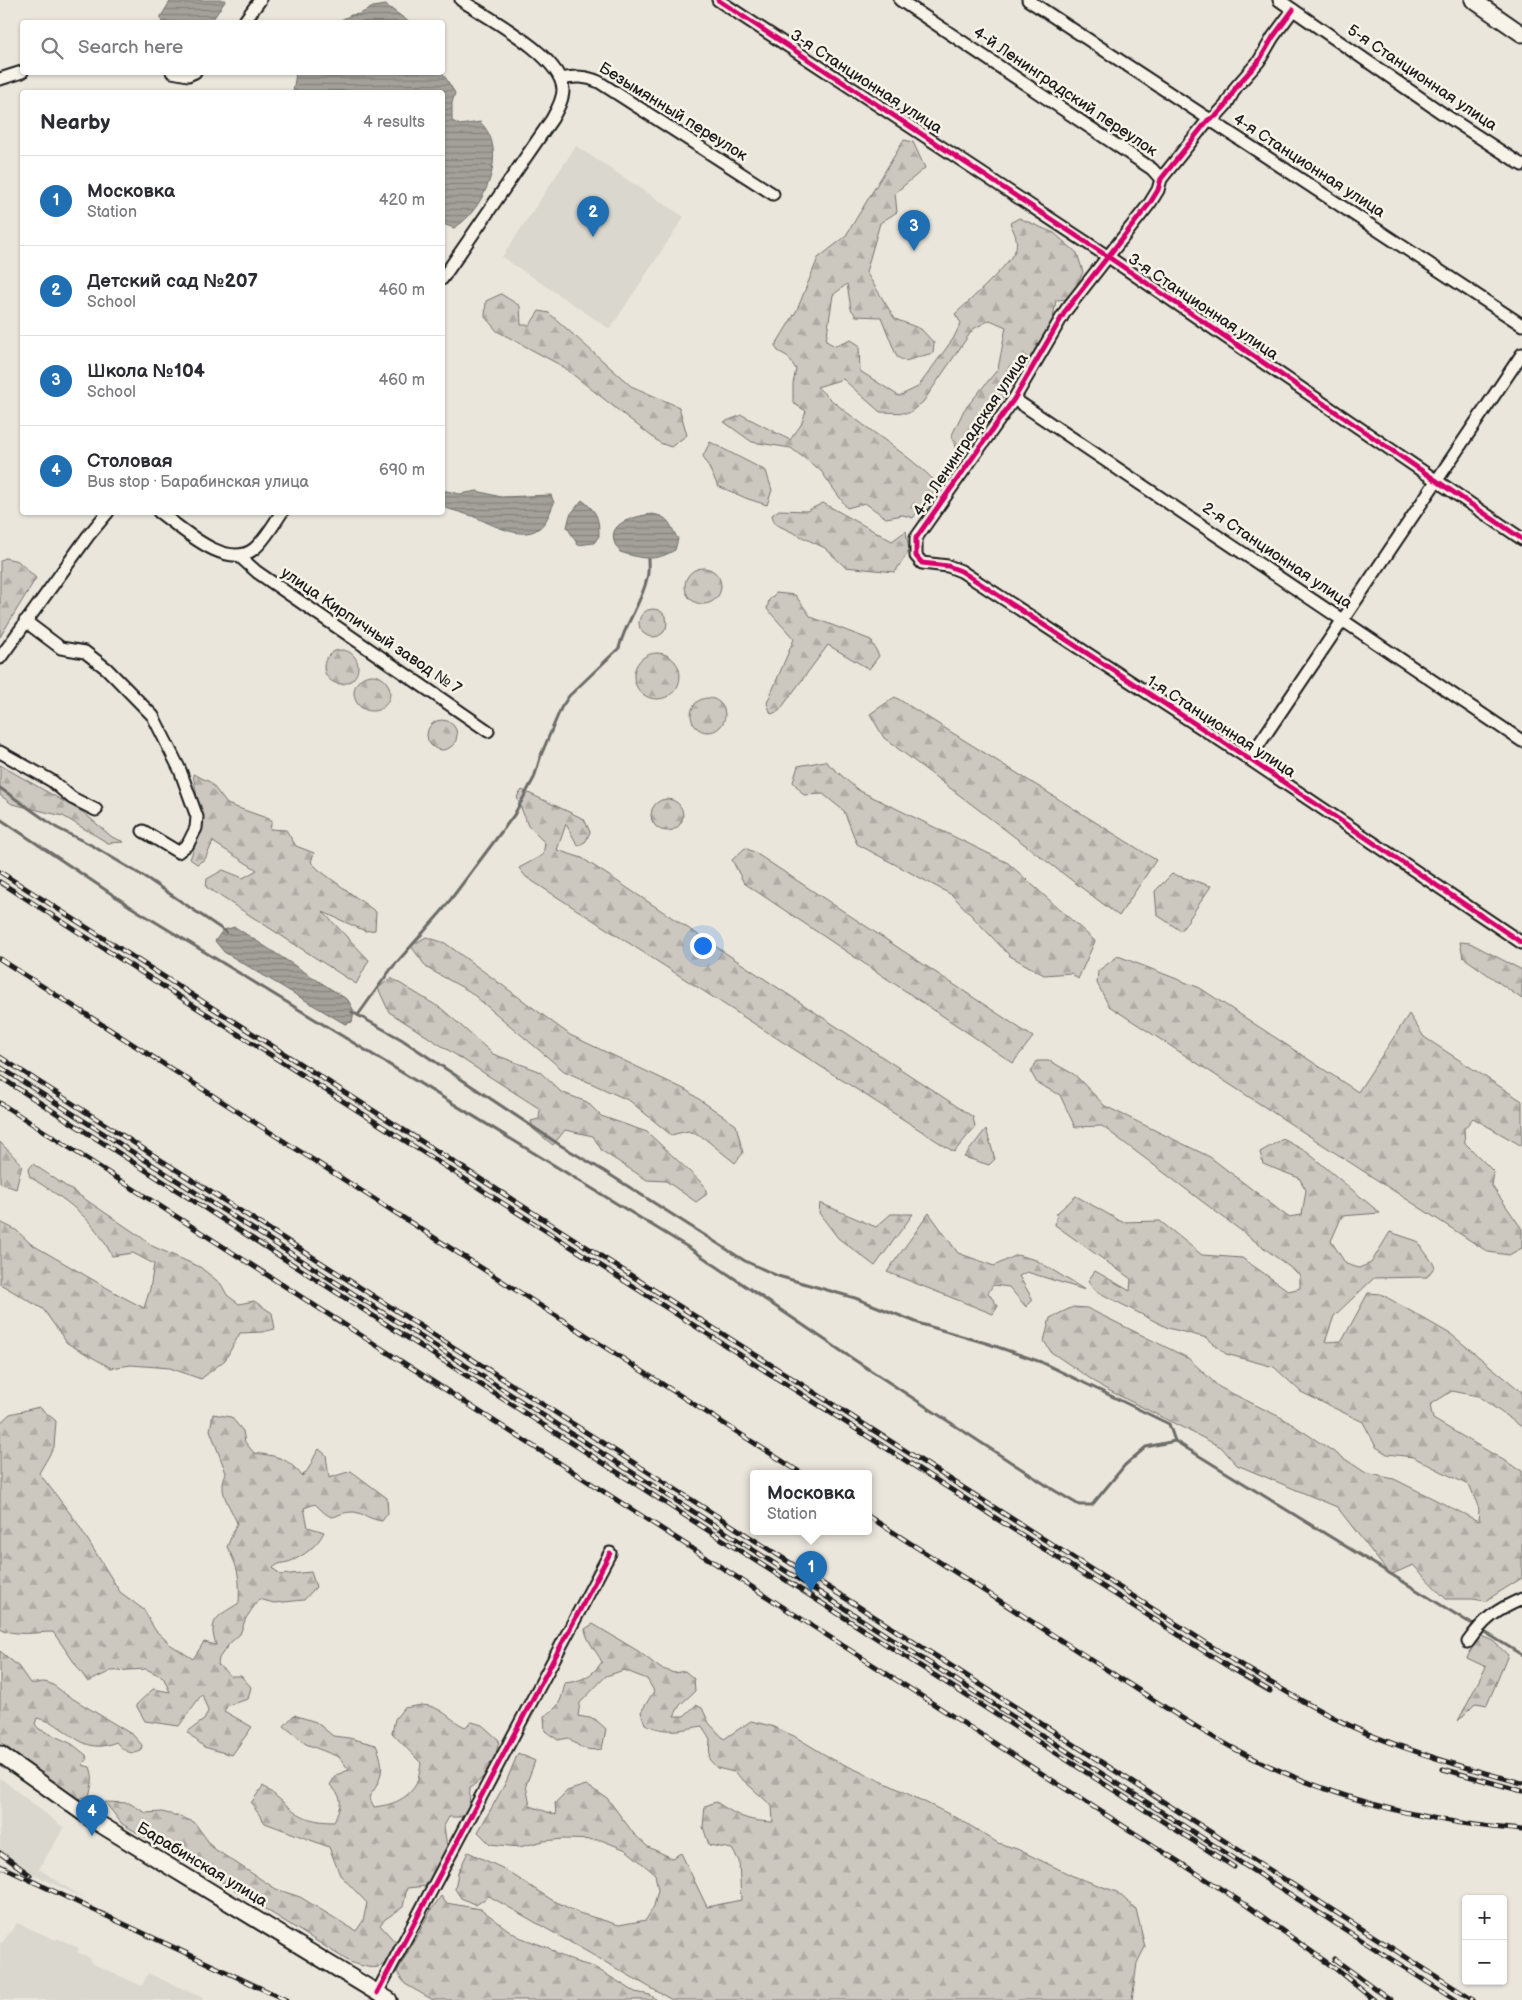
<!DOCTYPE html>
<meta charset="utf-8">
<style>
body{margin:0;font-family:"Balsamiq Sans",sans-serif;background:#f7f7f7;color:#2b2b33}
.controls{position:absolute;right:15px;bottom:15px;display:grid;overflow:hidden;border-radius:5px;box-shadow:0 1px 4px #0004}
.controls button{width:45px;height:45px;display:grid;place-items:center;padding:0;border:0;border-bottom:1px solid #e1e1e2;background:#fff;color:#2b2b33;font:25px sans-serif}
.you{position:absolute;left:702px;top:945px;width:18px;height:18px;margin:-12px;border:4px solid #fff;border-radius:50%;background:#1a73e8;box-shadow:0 0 0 8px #1a73e833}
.badge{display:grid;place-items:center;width:32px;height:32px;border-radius:50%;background:#1f6fb2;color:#fff;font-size:16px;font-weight:700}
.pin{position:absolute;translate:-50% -41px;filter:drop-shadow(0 1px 2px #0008)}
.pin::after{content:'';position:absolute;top:26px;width:18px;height:15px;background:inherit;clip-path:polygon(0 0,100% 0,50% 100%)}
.popup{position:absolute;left:750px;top:1470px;width:122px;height:65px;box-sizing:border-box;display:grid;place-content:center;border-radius:5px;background:#fff;filter:drop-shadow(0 1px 4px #0005);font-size:16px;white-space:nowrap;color:#7c7c81}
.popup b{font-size:19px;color:#2b2b33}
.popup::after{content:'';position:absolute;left:50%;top:100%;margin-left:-10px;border:10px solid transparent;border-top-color:#fff}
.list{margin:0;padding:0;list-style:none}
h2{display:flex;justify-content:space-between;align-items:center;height:65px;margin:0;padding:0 20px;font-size:21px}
h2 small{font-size:16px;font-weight:400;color:#7c7c81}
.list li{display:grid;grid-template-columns:32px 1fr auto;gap:15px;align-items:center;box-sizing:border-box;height:90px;padding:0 20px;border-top:1px solid #e1e1e2}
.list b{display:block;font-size:19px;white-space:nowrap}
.list p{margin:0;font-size:16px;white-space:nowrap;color:#7c7c81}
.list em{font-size:16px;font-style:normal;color:#7c7c81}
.icon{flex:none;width:28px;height:28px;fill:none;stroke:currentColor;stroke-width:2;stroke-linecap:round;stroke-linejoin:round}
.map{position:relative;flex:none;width:1522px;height:2000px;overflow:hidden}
.search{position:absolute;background:#fff;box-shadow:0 1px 4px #0004;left:20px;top:20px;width:425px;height:55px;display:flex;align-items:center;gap:12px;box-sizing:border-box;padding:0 18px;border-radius:5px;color:#7c7c81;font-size:19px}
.panel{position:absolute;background:#fff;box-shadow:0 1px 4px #0004;left:20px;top:90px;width:425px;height:425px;border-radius:5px}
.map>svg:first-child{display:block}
</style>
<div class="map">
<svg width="1522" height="2000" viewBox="0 0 1522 2000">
<defs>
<pattern id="forest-firs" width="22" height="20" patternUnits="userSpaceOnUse" patternTransform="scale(1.25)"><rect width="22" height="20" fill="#ccc8c0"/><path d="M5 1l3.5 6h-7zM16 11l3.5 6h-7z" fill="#afaba4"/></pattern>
<pattern id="water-rules" width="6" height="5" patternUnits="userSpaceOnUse" patternTransform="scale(1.25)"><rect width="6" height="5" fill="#a3a19a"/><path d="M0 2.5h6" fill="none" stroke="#84827d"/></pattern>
</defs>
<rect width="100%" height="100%" fill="#eae6dc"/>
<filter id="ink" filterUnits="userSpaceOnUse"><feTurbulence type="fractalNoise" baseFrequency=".02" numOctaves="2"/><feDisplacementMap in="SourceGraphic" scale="10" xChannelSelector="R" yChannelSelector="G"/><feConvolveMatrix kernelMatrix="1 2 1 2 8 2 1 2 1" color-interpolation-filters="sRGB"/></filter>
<g filter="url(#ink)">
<g fill="#dad7ce">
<path d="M576 146 684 217 610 329 502 257Z"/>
<path d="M0 1778 64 1828 39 1869 85 1899 0 1858Z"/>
<path d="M17 1923 56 1940 57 1938 79 1948 77 1952 90 1958 91 1963 142 1986 148 1973 203 1998 202 2000H0V1942L2 1943Z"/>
</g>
<g fill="url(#forest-firs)" stroke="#74726e">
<path d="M904 140 913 142 925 168 895 193 897 212 880 223 866 272 895 319 921 329 934 343 933 353 905 361 897 357 881 317 856 316 851 309 847 284 833 295 826 341 835 346 851 340 859 345 860 371 899 396 918 387 953 339 961 323 955 314C967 303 1013 262 1016 248 1018 238 1014 232 1010 223L1019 218 1054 233 1077 253 1083 272 1070 299 1056 300 1051 330 958 460 952 435 964 410 998 369 1006 327 990 320 973 329 923 402 909 413 880 412 843 379 817 387C854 423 903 448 939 485L913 518 903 515 886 518 865 503 847 508 821 471 791 448 752 442 724 422 742 415 790 440 801 425 806 411 793 403V384L796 369 787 356 778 351 775 346 797 310 818 258 845 237Z"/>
<path d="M501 294 520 306 521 325H530L539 311 549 313 631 386 679 407 687 435 671 447 660 443 562 366 497 331 485 317 486 301Z"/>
<path d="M710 442 766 471 772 490 767 505 748 499 718 486 703 456Z"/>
<path d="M823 503 892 541 906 531 909 551 895 572 845 567 825 548 775 524 772 515 779 510 807 511Z"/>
<path d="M5 558 18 561 36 578 0 637V561Z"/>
<circle cx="703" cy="586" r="18"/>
<path d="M776 593 795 595 811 617 871 640 879 656 869 669 828 645 779 711 771 714 767 703 794 639 767 609 769 600Z"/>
<circle cx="653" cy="623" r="14"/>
<circle cx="341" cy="667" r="17"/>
<circle cx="657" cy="676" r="23"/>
<circle cx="372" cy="693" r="18"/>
<path d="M895 697 1156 860 1119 916 884 738 870 714Z"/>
<circle cx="708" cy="715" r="17"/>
<circle cx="442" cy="735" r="15"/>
<path d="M825 761 858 790 1008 863 1095 941 1078 979 1071 973 1044 975 1010 956 952 895 857 844 844 811 823 794 804 795 793 782 798 766Z"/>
<path d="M0 765 84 813 112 837 124 842 108 843 63 816 12 804 0 795Z"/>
<path d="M193 774 210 782 227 804 272 820 270 829 286 830 296 846 314 853 311 862 319 870 376 912 375 930 365 931 323 912 369 960 356 984 206 887 207 879 223 870 243 878 257 870 213 842 205 859 197 864 190 859 202 827Z"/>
<path d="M522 790 584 819 590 832 586 841 578 846 566 824 557 850 582 858 973 1117 975 1127 954 1152 526 877 519 868 543 855 545 843 528 826 517 797Z"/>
<circle cx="667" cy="815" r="16"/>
<path d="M745 848 754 852 1033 1037 1013 1063 744 883 732 860Z"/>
<path d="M1172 874 1211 886 1181 931 1157 915 1155 891Z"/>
<path d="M426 937 445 943 570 1035 686 1090 736 1125 743 1153 735 1163 704 1138 688 1131 671 1135 630 1101 564 1071 469 991 427 968 411 946Z"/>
<path d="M1460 942 1470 943 1522 970V999L1463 957Z"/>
<path d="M1118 956 1200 988 1358 1092 1409 1014 1424 1037 1522 1101V1146L1473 1118 1464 1129 1465 1143 1494 1172 1492 1186 1522 1229V1248L1509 1255 1488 1252 1109 1006 1097 983 1098 971Z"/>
<path d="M391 978 442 1009 493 1054 539 1071 561 1092 587 1102 601 1116 647 1132 704 1185 707 1194 696 1202 666 1181 647 1180 602 1151 593 1136 565 1130 553 1145 533 1129 531 1121 539 1119 540 1109 389 1012 378 988Z"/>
<path d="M1037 1061H1050L1075 1075 1105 1106 1210 1157 1288 1217 1302 1215 1306 1190 1299 1178 1263 1164 1260 1152 1283 1139 1307 1152 1380 1213 1342 1216 1331 1241 1346 1264 1359 1268 1371 1263 1390 1232 1417 1241 1435 1266 1427 1277 1374 1278 1334 1316 1325 1342 1342 1341 1368 1293 1381 1294 1452 1335 1522 1392V1427L1478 1396 1452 1391 1430 1405 1433 1419 1522 1471V1578L1485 1601 1473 1599H1446L1413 1565 1390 1575 1337 1507 1237 1465 1221 1447 1104 1388 1051 1352 1044 1341 1050 1318 1073 1307 1087 1308 1188 1358 1219 1387 1284 1419 1366 1473 1394 1479 1478 1521 1479 1509 1470 1486 1413 1457 1387 1454 1376 1447 1363 1422 1301 1392 1274 1367 1226 1354 1207 1338 1168 1328 1096 1291 1088 1281 1095 1271 1130 1291 1131 1279 1055 1225 1057 1213 1076 1196 1122 1222 1160 1221 1202 1255 1242 1258 1289 1291 1300 1288V1275L1102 1126 1075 1127 1060 1095 1037 1083 1031 1072Z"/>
<path d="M986 1129 995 1159 989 1165 964 1157Z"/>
<path d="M0 1142 22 1165 16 1189 0 1183Z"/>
<path d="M33 1164 141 1237 152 1246 200 1267 221 1284 227 1295 239 1304 254 1301 272 1313 275 1329 262 1332 240 1333 225 1360 201 1379 170 1368 131 1365 111 1368 67 1343 43 1309 0 1284V1222L16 1230 31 1244 121 1296 144 1308 150 1289 154 1264 133 1253 112 1256C93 1217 66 1200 30 1177L28 1170Z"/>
<path d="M820 1203 876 1227 891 1214H913L875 1266 838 1238 819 1213Z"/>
<path d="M929 1213 958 1253 994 1266 1017 1255 1036 1260 1085 1290 1027 1272 1019 1276 1033 1300 1026 1307 1009 1287 993 1285 988 1293 998 1306 993 1314 887 1272Z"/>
<path d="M39 1407 56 1421 54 1447 39 1473 76 1521 120 1592 144 1610 155 1630 171 1645 193 1659 204 1642 216 1645C207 1618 219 1616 239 1603 240 1579 239 1568 227 1547L237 1523C230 1505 217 1493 226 1473L210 1430 213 1414 231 1417 243 1431 245 1442 254 1453C277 1456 287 1457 302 1476 311 1469 312 1458 319 1449L326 1455 329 1478 351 1471 387 1498 388 1513 382 1521C372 1520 362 1513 354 1512 330 1512 338 1527 315 1504L304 1508 308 1527 324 1532C318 1545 304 1556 291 1561 283 1564 279 1562 273 1568L280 1575 311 1572 316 1587 304 1600 274 1603 259 1599 246 1618 240 1634 229 1644 219 1658 218 1665 231 1676H241L251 1687 248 1699 228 1705 224 1711 252 1727 232 1755 204 1747 187 1732 204 1720 208 1711 202 1694 179 1726 145 1721 136 1705 153 1689 170 1692 163 1677 146 1669 111 1671 88 1682 53 1632C36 1632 14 1637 0 1628V1423L10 1414Z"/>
<path d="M593 1624 638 1651 660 1668 674 1673 685 1671 694 1679 695 1691 680 1705 674 1716H684L696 1705 702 1708 709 1723 724 1739 751 1721 771 1726 794 1736 832 1759 894 1787 961 1820 998 1843 1017 1849 1073 1876 1117 1892 1136 1909 1145 1947 1137 1963 1132 2000H672L489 1896 476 1905 461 1898 455 1889 458 1873 468 1852 502 1868 552 1900 579 1913 619 1925 646 1920 654 1906 658 1890 655 1874 626 1850 601 1840 563 1839 544 1841 519 1847 490 1844 478 1832 506 1782 518 1753 535 1761 526 1785 530 1806 556 1815 555 1803 567 1791 586 1785 607 1798 634 1834 648 1847 672 1858 681 1853 707 1907 741 1900 739 1861 732 1849 709 1845 703 1827 705 1806 716 1802C738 1816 746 1821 773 1822L772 1806 734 1772 717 1768 709 1759 710 1739 702 1726C680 1730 666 1734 645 1724L641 1712 654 1691 647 1679 624 1670 606 1676 580 1703 578 1716 595 1719 606 1729 602 1749C586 1751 581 1749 569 1738L558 1740 545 1731 544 1716C560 1707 561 1701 565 1683 582 1681 592 1676 602 1662 596 1650 587 1642 585 1629Z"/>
<path d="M1479 1635 1493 1641 1508 1655 1487 1705 1476 1703 1458 1721 1486 1667 1467 1658Z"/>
<path d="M0 1651 18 1666 30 1683C36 1684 38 1682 43 1682 51 1682 59 1689 65 1694L133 1735 142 1745 141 1751C130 1756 123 1750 116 1742 90 1753 79 1740 59 1727 53 1722 44 1720 37 1718L35 1724 39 1729 72 1744 86 1755 87 1760 82 1765 90 1767C94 1778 92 1785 89 1796L77 1799 71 1797 0 1742Z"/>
<path d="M422 1705C442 1706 448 1719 465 1727L472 1722 482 1725 499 1740C494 1765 491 1772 470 1788L469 1810 462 1817H449L444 1826 447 1847 427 1886 407 1888 403 1907 384 1920 380 1925 396 1943C386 1972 376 1971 350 1962L198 1867 122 1824 105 1802 129 1803 146 1813 162 1812 178 1816 194 1822 213 1848 236 1863 276 1889 300 1897 356 1931 363 1921 367 1903 340 1875 329 1847 265 1823 251 1803 263 1786C291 1806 296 1822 334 1822 341 1803 345 1800 330 1785L336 1775 349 1770 339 1757 306 1744 284 1726 294 1715 316 1722 333 1736 349 1738 376 1745C385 1766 383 1779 369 1797L374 1807C390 1805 405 1801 415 1786 419 1780 420 1769 421 1763L392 1733 395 1719 404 1708Z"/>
<path d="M441 1896 446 1903 481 1909 507 1929 519 1937 549 1948 557 1954 573 1961 594 1967 635 1992 650 1995 657 2000H433L405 1984 397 1972 431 1910Z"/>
</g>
<g fill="url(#water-rules)" stroke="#6d6c68">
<path d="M171 0H226L211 22H162L160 18Z"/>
<path d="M386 5 409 22H337L351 15 360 14 373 7Z"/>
<path d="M442 72 455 93 452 103V121L460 125 480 122C510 150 485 210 454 228L443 224 442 92H293L296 73Z"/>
<path d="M442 490 460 494 477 491 501 497 551 495 554 503C550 512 547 523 538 529 519 542 487 521 469 515 460 512 451 510 443 507Z"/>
<path d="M582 500C597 512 599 517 599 536L594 543 578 545 567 527 570 515Z"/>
<path d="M652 514C671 517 669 525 678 539L675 550C654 562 643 559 620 552 618 549 615 545 614 541 608 521 639 516 652 514Z"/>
<path d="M235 927 348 1000 354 1011 352 1022 345 1024 224 952 215 941 223 930Z"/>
</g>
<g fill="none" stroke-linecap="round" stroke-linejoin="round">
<g stroke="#6d6c68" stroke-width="3">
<path d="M0 788 57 828 91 845 148 879 226 932"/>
<path d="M0 819 131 907 691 1249 847 1355 1052 1489 1079 1505H1092L1125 1465 1146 1447 1175 1441"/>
<path d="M352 1012 401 1039 560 1145 604 1171 745 1261 778 1276 855 1298 921 1324 989 1344 1041 1362 1169 1424 1175 1441 1522 1655"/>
<path d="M358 1015 391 969 442 911 514 815 534 778 541 755 561 708 569 696 619 648C625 623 642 603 647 578 649 572 648 565 648 559"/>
</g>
<defs>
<g id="minor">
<path d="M718 0 1107 256 1522 539"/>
<path d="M900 0 1152 169 1161 179"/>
<path d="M1028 0 1522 325"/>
<path d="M1279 0 1442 113 1522 165"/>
<path d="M1293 10 1273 37 1259 61 1236 87 1226 105 1216 116 1208 120 1161 179 1158 190 1150 203 1066 310 1014 399 916 538V556L922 563 948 566 961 571 1249 759 1522 943"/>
<path d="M244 22 260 0"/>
<path d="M172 72 188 75 195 72"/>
<path d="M0 79 22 72"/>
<path d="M561 79C575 76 586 76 599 82L773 194"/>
<path d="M442 279 552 119C557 110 563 100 563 90 562 56 488 18 461 0"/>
<path d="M1014 399 1522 741"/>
<path d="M159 512C182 528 226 571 254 549 265 540 273 525 282 512"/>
<path d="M239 556 257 572 488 731"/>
<path d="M25 621 61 648 85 652 107 669 153 716 180 770 197 817 196 828 188 844 178 852 143 831"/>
<path d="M0 658 88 536 108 512"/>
<path d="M0 752 52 781 72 798 96 810"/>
<path d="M1249 759 1522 354"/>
<path d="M1468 1642C1484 1619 1496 1610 1522 1599"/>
<path d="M377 1993 610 1553"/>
</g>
<g id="major">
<path d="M1473 0 1522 34"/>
<path d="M0 1754 93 1820 389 2000"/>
</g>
</defs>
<use href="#minor" stroke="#1c1c1c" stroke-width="15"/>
<use href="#major" stroke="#1c1c1c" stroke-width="19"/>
<use href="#minor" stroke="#f7f3e8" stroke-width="11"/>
<use href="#major" stroke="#f7f3e8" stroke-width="15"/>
<defs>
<g id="rail">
<path d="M0 872 1236 1662C1278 1687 1320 1713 1366 1733 1417 1754 1469 1769 1522 1783"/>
<path d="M0 882 1232 1669 1270 1691"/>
<path d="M0 959 801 1473"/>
<path d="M0 1057 1473 2000"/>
<path d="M0 1067 1455 2000"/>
<path d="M0 1077 1234 1867"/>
<path d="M0 1103 1246 1905 1336 1969 1374 2000"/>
<path d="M868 1516C947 1567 1026 1617 1104 1668 1156 1701 1207 1737 1263 1763 1345 1802 1432 1823 1522 1830"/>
<path d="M1443 1769 1522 1791"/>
<path d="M0 1853 30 1875"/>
<path d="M0 1866 286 2000"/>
<path d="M1334 1959 1391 2000"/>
</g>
</defs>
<use href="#rail" stroke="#1c1c1c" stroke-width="5"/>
<use href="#rail" stroke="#f7f3e8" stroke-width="3" stroke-dasharray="9" stroke-linecap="butt"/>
<defs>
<g id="cycleway">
<path d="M718 0 1107 256 1522 539"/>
<path d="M1293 10 1273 37 1259 61 1236 87 1226 105 1216 116 1208 120 1161 179 1158 190 1150 203 1066 310 1014 399 916 538V556L922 563 948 566 961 571 1249 759 1522 943"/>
<path d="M377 1993 610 1553"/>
</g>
</defs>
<use href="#cycleway" stroke="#f7f3e8" stroke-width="8"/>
<use href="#cycleway" stroke="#d6006c" stroke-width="5"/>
</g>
</g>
<g text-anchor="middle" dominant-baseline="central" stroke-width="5" stroke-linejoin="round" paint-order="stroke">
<g font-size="16" fill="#1c1c1c" stroke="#f7f3e8">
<text transform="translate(1422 78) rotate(34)">5-я Станционная улица</text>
<text transform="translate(866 82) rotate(33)">3-я Станционная улица</text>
<text transform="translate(1065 92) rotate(34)">4-й Ленинградский переулок</text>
<text transform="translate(673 112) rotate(32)">Безымянный переулок</text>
<text transform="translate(1309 166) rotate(33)">4-я Станционная улица</text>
<text transform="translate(1203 307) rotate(34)">3-я Станционная улица</text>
<text transform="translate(971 435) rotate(-56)">4-я Ленинградская улица</text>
<text transform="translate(1277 556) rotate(34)">2-я Станционная улица</text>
<text transform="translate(371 631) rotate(34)">улица Кирпичный завод № 7</text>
<text transform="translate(1221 727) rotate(33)">1-я Станционная улица</text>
<text transform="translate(202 1865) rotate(31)">Барабинская улица</text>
</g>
</g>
</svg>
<div class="controls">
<button>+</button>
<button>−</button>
</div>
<div class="you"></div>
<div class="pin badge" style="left:811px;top:1592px">1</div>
<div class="popup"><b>Московка</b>Station</div>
<div class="pin badge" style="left:593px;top:237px">2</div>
<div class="pin badge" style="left:914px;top:251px">3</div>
<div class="pin badge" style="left:92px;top:1836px">4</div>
<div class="search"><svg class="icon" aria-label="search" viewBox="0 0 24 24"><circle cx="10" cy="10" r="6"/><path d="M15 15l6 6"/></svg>Search here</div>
<section class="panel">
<h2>Nearby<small>4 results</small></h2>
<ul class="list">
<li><span class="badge">1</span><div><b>Московка</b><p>Station</p></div><em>420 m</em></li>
<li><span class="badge">2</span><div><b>Детский сад №207</b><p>School</p></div><em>460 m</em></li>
<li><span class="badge">3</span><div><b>Школа №104</b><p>School</p></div><em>460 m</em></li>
<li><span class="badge">4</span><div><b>Столовая</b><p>Bus stop · Барабинская улица</p></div><em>690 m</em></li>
</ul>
</section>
</div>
